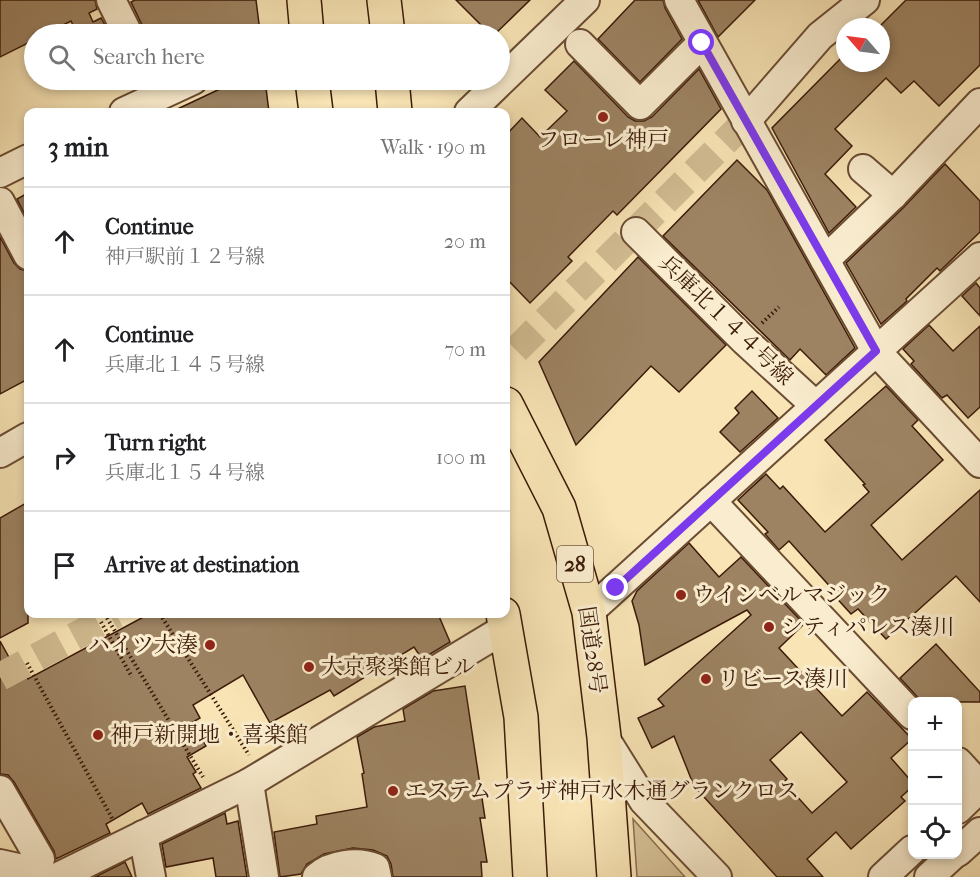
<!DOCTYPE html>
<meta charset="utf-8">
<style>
body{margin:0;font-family:"IM FELL French Canon","Noto Serif JP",serif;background:#f2f2f2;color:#202124}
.controls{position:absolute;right:18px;bottom:18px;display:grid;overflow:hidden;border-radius:12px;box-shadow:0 3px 9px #0003}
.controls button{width:54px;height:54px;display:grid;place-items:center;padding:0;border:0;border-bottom:2px solid #e0e0e0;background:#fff;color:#202124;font:30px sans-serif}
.compass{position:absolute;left:836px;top:18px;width:54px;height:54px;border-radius:50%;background:#fff;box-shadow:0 3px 9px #0003;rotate:298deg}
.stop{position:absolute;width:18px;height:18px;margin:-14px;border:4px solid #7c3aed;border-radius:50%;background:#fff}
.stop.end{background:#7c3aed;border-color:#fff;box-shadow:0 2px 6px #0008}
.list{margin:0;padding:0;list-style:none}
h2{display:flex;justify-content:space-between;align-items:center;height:78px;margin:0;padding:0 24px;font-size:26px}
h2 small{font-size:20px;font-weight:400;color:#757577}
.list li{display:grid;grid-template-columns:39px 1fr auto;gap:18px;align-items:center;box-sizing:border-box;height:108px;padding:0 24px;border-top:2px solid #e0e0e0}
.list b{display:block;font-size:22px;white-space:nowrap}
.list p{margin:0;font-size:20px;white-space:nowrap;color:#757577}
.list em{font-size:20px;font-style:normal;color:#757577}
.icon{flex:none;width:33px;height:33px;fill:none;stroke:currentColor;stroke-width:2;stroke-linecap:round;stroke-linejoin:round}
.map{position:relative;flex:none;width:980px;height:877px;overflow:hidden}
.search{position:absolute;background:#fff;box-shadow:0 3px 9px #0003;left:24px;top:24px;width:486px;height:66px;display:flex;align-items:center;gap:15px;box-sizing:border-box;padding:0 21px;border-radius:33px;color:#757577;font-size:22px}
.panel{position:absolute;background:#fff;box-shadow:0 3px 9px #0003;left:24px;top:108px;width:486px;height:510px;border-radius:12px}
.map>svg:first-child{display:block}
</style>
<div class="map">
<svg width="980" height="877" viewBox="0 0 980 877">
<rect width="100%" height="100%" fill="#f8e4b5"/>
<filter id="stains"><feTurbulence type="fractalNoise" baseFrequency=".00333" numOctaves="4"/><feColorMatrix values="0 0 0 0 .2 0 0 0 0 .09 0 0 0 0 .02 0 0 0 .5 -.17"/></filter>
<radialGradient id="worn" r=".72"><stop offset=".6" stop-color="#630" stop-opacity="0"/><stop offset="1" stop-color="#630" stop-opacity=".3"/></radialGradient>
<path fill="#d8c298" stroke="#8a6e50" stroke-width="1.5" d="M633 819 685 877H637Z"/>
<g fill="#9d8362" stroke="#3b1a08" stroke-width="1.5" fill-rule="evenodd">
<path d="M0 0H95L97 9 89 13 93 22 101 18 110 34H69L76 31 71 21 45 34H34V40L0 57Z"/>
<path d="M135 0H256L259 24 244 34H144L143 27 131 2Z"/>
<path d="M456 0H530L495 34H490Z"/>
<path d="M635 0H663L665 8 682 39 640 82 598 39Z"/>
<path d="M698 0H755L718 37Z"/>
<path d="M906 0H980V65L939 106 914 81 901 93 886 78 835 129 852 146 825 174 856 207 829 233 772 128 845 54V63H881V27H879Z"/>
<path d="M574 61 628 117 635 121H644L652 117 699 69 721 109 617 215 613 211 568 257 572 261 530 303 506 278V135L522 118 540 137 567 111 545 90Z"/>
<path d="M239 80H265L269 112H171Z"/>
<path d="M737 160 767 190 855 348 826 375 800 349 790 360 663 236Z"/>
<path d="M945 164 980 201V232L940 271 937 268 906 299 907 301 881 324 846 263 904 207Z"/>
<path d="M28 193V221L17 199Z"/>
<path d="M0 237 14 263 20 269 28 271V379L0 394Z"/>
<path d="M638 257 726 345 679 392 651 366 576 445 539 362Z"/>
<path d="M976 283 980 288V316L962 296Z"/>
<path d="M929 325 953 351 980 326V407L968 418 947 395 942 398 911 364 914 361 903 349Z"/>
<path d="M886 386 918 420 912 426 943 460 871 525 902 560 980 490V602L956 576 886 639 858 609 851 614 832 593 834 591 789 541 779 550 765 534 768 532 738 500 766 474 780 489 783 486 825 532 869 492 863 485 865 484 825 440Z"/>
<path d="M752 391 778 418 740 452 720 432 739 413 735 408Z"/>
<path d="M28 502V623L0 638V518Z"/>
<path d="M689 543 719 577 741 557 804 624 779 648 842 716 867 692 912 739 891 758 912 782V787L901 797 905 801 851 849 836 832 807 859 823 877H777L694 786 674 736 652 748 638 718 664 706 658 699 751 615 747 610 645 665 639 625 632 601 637 591ZM801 732 847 782 812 813 784 782 787 779 770 760Z"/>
<path d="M149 614H438L450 642 422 659 414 647 334 696 330 690 270 723 243 675 193 705 200 718 193 722 206 746 187 757 196 772 193 774 201 788 148 814 142 803 106 824 110 833 56 859 54 851 14 782 8 775 0 774V641L21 679 27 676 28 679Z"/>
<path d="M936 644 980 692V702H922L900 678Z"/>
<path d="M465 686 485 818H480L487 862H481L482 877H393L391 864 387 856 373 850 353 848 324 854 307 864 301 874 280 877 274 832 317 824 316 816 367 807 362 774 364 773 357 737 374 727 405 721 403 709 433 691Z"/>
<path d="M225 813 227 824 238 821 247 877H216L213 858 166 867 162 844Z"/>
<path d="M125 862 132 877H95Z"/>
</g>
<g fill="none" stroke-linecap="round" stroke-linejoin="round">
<g stroke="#d2bc92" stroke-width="28" stroke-dasharray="28 14" stroke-linecap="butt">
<path d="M516 350 746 121"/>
<path d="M0 677 116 614"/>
</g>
<defs>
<g id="minor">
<path d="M111 0 128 34"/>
<path d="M679 0 876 351 980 463"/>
<path d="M580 44 640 105 702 43"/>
<path d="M124 112 193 80"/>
<path d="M469 112 585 0"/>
<path d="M746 121 820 36 865 0"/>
<path d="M863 169 893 195"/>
<path d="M0 173 28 159"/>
<path d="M0 202 28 255"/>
<path d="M636 232 745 341 816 406"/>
<path d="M825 260 893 195 980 103"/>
<path d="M0 453 28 437"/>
<path d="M711 501 912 715"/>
<path d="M589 612 980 257"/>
<path d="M604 737 644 801 717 877"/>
<path d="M958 762 980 786"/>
<path d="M249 783 264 877"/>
<path d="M0 790 40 859 36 872"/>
<path d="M958 809 980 788"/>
<path d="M143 835 151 877"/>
<path d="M958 852 980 832"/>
<path d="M0 864 36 872 38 877"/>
<path d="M58 877 249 783 506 628"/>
<path d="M317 877C331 864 358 861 375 868L377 877"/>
<path d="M883 877 912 850"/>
<path d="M929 877 954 854"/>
</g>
<g id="highway">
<path d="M304 0 307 34"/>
<path d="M384 0 388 34"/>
<path d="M312 80 316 112"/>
<path d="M392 80 395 112"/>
<path d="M506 404 559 508 589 612 604 737 614 877"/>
<path d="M503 614 521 717 530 877"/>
</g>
</defs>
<use href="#minor" stroke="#6a4c33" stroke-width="32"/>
<use href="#highway" stroke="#3b1a08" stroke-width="36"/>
<g stroke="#3b1a08" stroke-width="4" stroke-dasharray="1.5 3" stroke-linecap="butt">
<path d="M762 323 779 307"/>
<path d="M160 614 249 755"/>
<path d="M107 618 203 777"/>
<path d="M101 622 132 677"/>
<path d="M27 663 113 820"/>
</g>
<use href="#minor" stroke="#faedcf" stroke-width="28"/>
<use href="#highway" stroke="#f8e4b5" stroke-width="33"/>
</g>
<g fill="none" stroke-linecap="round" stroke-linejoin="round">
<path stroke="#7c3aed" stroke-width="8" d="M616 588 876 351 702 43"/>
</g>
<g fill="#8f2418" stroke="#faedcf" stroke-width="2">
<circle cx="603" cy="117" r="6"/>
<circle cx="681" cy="595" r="6"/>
<circle cx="769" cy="627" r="6"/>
<circle cx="210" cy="645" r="6"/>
<circle cx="309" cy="667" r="6"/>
<circle cx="706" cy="679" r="6"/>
<circle cx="98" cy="735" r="6"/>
<circle cx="393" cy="791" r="6"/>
</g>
<g text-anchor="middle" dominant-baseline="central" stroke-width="6" stroke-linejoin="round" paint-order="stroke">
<rect fill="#faedcf" stroke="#745944" stroke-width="1.5" x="557" y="546" width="36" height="36" rx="4.5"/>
<g font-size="21" font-weight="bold" fill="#3b1a08">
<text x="575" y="564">28</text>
</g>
<g font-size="22" fill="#3b1a08" stroke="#faedcf" text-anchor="start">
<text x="603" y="140" text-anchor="middle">フローレ神戸</text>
<text x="693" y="595">ウインベルマジック</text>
<text x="781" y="627">シティパレス湊川</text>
<text x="198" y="645" text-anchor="end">ハイツ大湊</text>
<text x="321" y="667">大京聚楽館ビル</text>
<text x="718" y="679">リビース湊川</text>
<text x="110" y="735">神戸新開地・喜楽館</text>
<text x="405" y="791">エステムプラザ神戸水木通グランクロス</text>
</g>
<g font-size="22" fill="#3b1a08" stroke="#faedcf">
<text transform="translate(726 320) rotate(44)">兵庫北１４４号線</text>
<text transform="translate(592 650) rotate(82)">国道28号</text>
</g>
</g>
<rect width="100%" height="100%" filter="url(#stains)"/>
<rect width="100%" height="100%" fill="url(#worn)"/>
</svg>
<div class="controls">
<button>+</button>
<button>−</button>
<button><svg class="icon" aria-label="locate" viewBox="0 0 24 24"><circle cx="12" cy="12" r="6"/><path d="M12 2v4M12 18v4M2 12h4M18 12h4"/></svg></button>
</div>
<svg class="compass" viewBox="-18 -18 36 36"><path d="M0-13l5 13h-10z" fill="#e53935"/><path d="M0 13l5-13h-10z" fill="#757577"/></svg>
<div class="stop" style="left:702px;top:43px"></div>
<div class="stop end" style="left:616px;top:588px"></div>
<div class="search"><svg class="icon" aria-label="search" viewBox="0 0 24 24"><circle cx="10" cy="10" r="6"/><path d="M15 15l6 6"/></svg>Search here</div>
<section class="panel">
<h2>3 min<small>Walk · 190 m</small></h2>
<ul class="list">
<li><svg class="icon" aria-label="ahead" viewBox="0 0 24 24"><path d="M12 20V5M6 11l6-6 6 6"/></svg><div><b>Continue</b><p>神戸駅前１２号線</p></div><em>20 m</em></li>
<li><svg class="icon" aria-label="ahead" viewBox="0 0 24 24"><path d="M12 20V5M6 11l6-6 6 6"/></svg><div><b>Continue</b><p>兵庫北１４５号線</p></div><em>70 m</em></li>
<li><svg class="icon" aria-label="right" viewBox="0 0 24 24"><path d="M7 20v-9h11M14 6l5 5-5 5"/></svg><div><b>Turn right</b><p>兵庫北１５４号線</p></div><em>100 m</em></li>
<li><svg class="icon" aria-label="arrive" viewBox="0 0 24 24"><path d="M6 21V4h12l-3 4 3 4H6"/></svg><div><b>Arrive at destination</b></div></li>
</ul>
</section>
</div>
